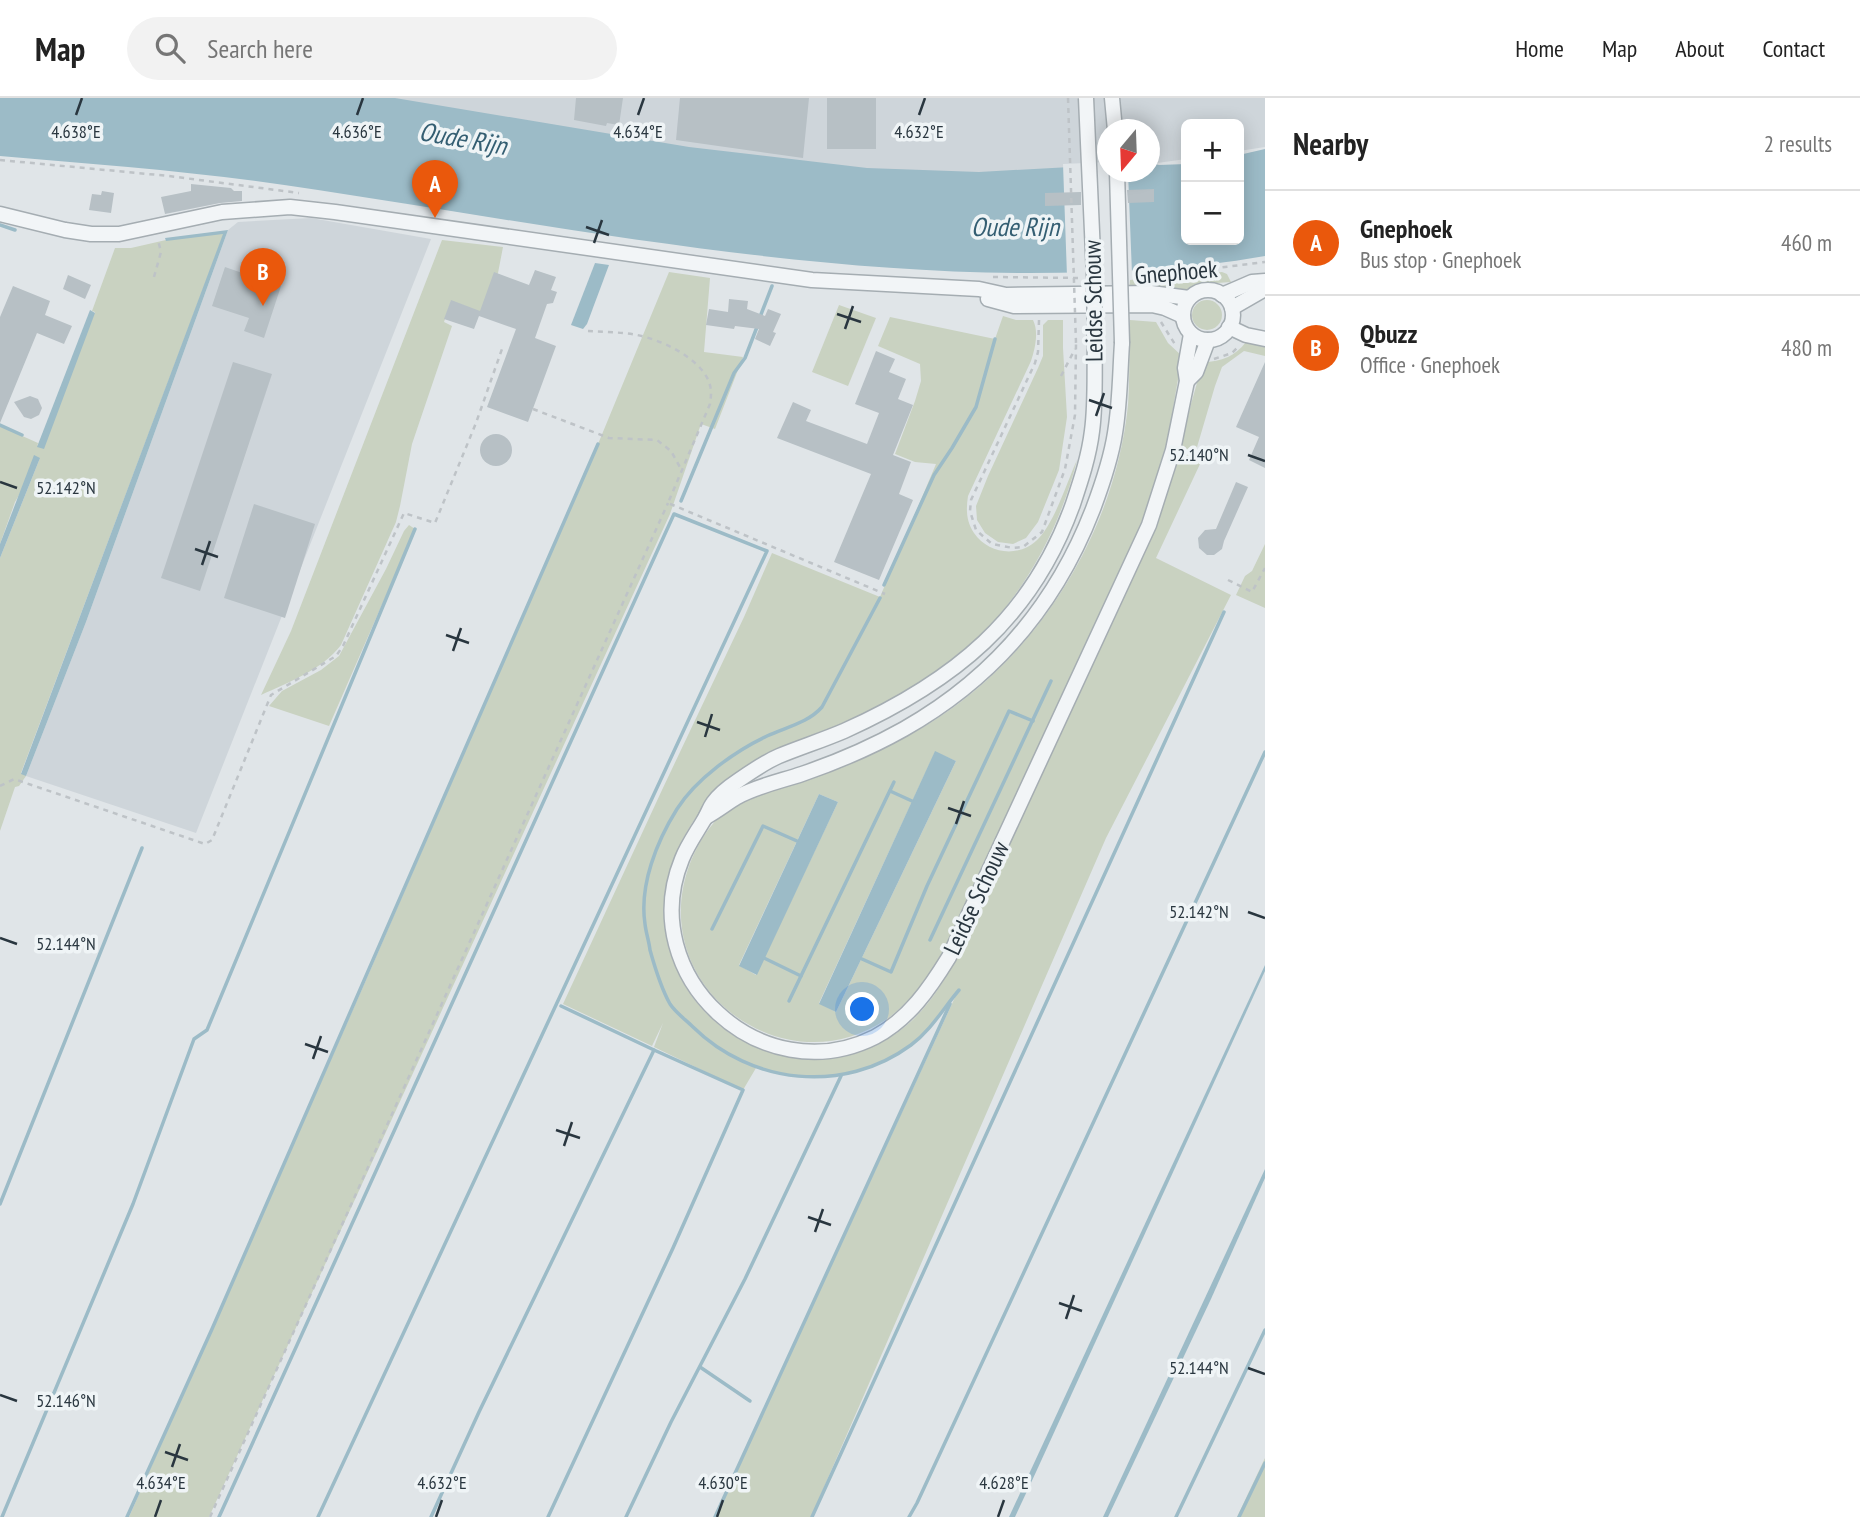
<!DOCTYPE html>
<meta charset="utf-8">
<style>
body{margin:0;font-family:"PT Sans Narrow",sans-serif;background:#f2f2f2;color:#222}
.controls{position:absolute;right:21px;top:21px;display:grid;overflow:hidden;border-radius:10px;box-shadow:0 4px 18px #0003}
.controls button{width:63px;height:63px;display:grid;place-items:center;padding:0;border:0;border-bottom:2px solid #e0e0e0;background:#fff;color:#222;font:35px sans-serif}
.compass{position:absolute;left:1097px;top:21px;width:63px;height:63px;border-radius:50%;background:#fff;box-shadow:0 4px 18px #0003;rotate:199deg}
.you{position:absolute;left:863px;top:912px;width:24px;height:24px;margin:-18px;border:5px solid #fff;border-radius:50%;background:#1a73e8;box-shadow:0 0 0 10px #1a73e833}
.badge{display:grid;place-items:center;width:46px;height:46px;border-radius:50%;background:#ea580c;color:#fff;font-size:23px;font-weight:700}
.pin{position:absolute;translate:-50% -58px;filter:drop-shadow(0 2px 4px #0008)}
.pin::after{content:'';position:absolute;top:37px;width:24px;height:21px;background:inherit;clip-path:polygon(0 0,100% 0,50% 100%)}
.list{margin:0;padding:0;list-style:none}
h2{display:flex;justify-content:space-between;align-items:center;height:91px;margin:0;padding:0 28px;font-size:30px}
h2 small{font-size:23px;font-weight:400;color:#767676}
.list li{display:grid;grid-template-columns:46px 1fr auto;gap:21px;align-items:center;box-sizing:border-box;height:105px;padding:0 28px;border-top:2px solid #e0e0e0}
.list b{display:block;font-size:26px;white-space:nowrap}
.list p{margin:0;font-size:23px;white-space:nowrap;color:#767676}
.list em{font-size:23px;font-style:normal;color:#767676}
.icon{flex:none;width:38px;height:38px;fill:none;stroke:currentColor;stroke-width:2;stroke-linecap:round;stroke-linejoin:round}
.map{position:relative;flex:none;width:1265px;height:1419px;overflow:hidden}
header{display:flex;align-items:center;gap:42px;box-sizing:border-box;height:98px;padding:0 35px;background:#fff;border-bottom:2px solid #e0e0e0}
header strong{font-size:33px}
nav{display:flex;gap:38px;margin-inline-start:auto;font-size:24px}
.search{width:490px;height:63px;background:#f2f2f2;display:flex;align-items:center;gap:18px;box-sizing:border-box;padding:0 24px;border-radius:38px;color:#767676;font-size:26px}
main{display:flex}
aside{flex:1;background:#fff}
.map>svg:first-child{display:block}
</style>
<header>
<strong>Map</strong>
<div class="search"><svg class="icon" aria-label="search" viewBox="0 0 24 24"><circle cx="10" cy="10" r="6"/><path d="M15 15l6 6"/></svg>Search here</div>
<nav><a>Home</a><a>Map</a><a>About</a><a>Contact</a></nav>
</header>
<main>
<div class="map">
<svg width="1265" height="1419" viewBox="0 0 1265 1419">
<rect width="100%" height="100%" fill="#e0e5e8"/>
<g fill="#ced5da">
<path d="M313 0H1265V49L1239 53V26H1186V61L1150 66V32H1108L1107 72 1050 81 753 66Z"/>
<path d="M311 120 431 141 196 735 26 678 86 524 228 132 238 124Z"/>
</g>
<g fill="#c9d2c1" fill-rule="evenodd">
<path d="M224 135 21 675 26 678 19 688 15 689 0 733V460L40 360 15 404 0 446V328L38 345 37 349 95 214 92 213 115 150H131L166 142Z"/>
<path d="M442 142 503 149 498 175 483 215 451 203 444 224 452 228 412 346 400 408 396 424 341 547C322 572 289 584 261 597L291 533Z"/>
<path d="M669 174 710 180 704 254 743 259 715 331 701 326 670 416 209 1419H129L366 882 598 346Z"/>
<path d="M1222 174 1227 176 1231 184 1203 186 1182 193 1129 192 1130 182Z"/>
<circle cx="1207" cy="217" r="15"/>
<path d="M839 207 876 220 848 288 812 274Z"/>
<path d="M1003 218 1016 222H1033C1039 234 1035 251 1031 263L968 398C966 411 966 423 974 435 989 457 1021 460 1039 440 1055 423 1067 384 1077 362 1059 434 1021 502 966 552 933 583 893 602 854 623 805 650 757 676 709 702 687 729 671 758 666 792 652 875 719 956 803 960 838 962 874 953 902 931 927 912 942 886 957 860L1146 451 1175 371 1191 306 1203 264C1222 264 1235 258 1246 244L1265 246V258L1244 253 1222 269 1215 288 1195 356 1200 366 1156 460 1231 497 1106 740 811 1419H715L957 895C946 905 939 922 927 933 890 968 839 986 788 977 777 976 767 973 756 970L743 992 654 949 663 925 652 948 563 906 662 692 744 519 772 455 880 499 936 366 915 364 895 356 915 303 921 283 920 266 878 248 890 219 995 241Z"/>
<path d="M1048 222H1063V250L1067 319 1059 372 1038 424 1026 440 1013 446 998 444 985 435 977 422 976 408 988 378 1038 270 1043 258V227Z"/>
<path d="M1130 222 1156 224 1168 245 1182 258 1166 351 1155 393 1124 466 956 830C938 863 919 898 887 921 784 991 648 890 688 771 697 745 714 718 738 704 750 698 765 694 778 689 816 675 855 663 891 646 1020 587 1114 447 1128 307 1130 279 1129 250 1130 222ZM935 654 956 663 836 914 819 905ZM819 696 838 704 756 877 739 867Z"/>
<path d="M409 427 415 431 329 628 269 608 282 593 321 572 339 558 386 471 404 433Z"/>
<path d="M1265 446V510L1236 497 1245 478 1252 473Z"/>
<path d="M1265 1360V1419H1237L1264 1362Z"/>
</g>
<g fill="#9cbbc7">
<path d="M0 0H395L689 49 867 70 979 74 1107 67 1108 74H1150V65L1159 67 1186 66V142H1239V57L1265 51V158C1188 172 1108 175 1029 175 790 174 554 128 318 92 213 75 106 67 0 58Z"/>
<path d="M228 132 86 524 26 678 21 676 223 136 166 143 165 140Z"/>
<path d="M595 165 609 167 587 226 583 231 571 227Z"/>
<path d="M90 212 95 215 44 351 37 349Z"/>
<path d="M34 357 40 360 0 460V446Z"/>
<path d="M935 653 956 663 836 914 819 906Z"/>
<path d="M819 696 838 704 757 877 739 868Z"/>
<path d="M1265 867V873L1036 1374 1015 1419H1009Z"/>
<path d="M1265 1071V1080L1211 1201 1108 1419H1103Z"/>
</g>
<path fill="#e0e5e8" d="M1108 64V74H1128L1132 176 1067 178 1063 66Z"/>
<g fill="none" stroke-linecap="round" stroke-linejoin="round">
<g stroke="#9cbbc7" stroke-width="3.5">
<path d="M0 127 15 132"/>
<path d="M760 219 772 188"/>
<path d="M0 327 22 337"/>
<path d="M681 403 734 275 745 260 757 229"/>
<path d="M884 487 934 377 952 350 976 309 995 241"/>
<path d="M880 500 822 609C808 625 786 629 767 638 735 653 696 681 677 711 657 743 639 787 645 826 646 835 649 843 650 852 655 870 661 890 670 906 676 915 686 922 693 929 751 986 843 997 911 947 931 932 943 911 959 892"/>
<path d="M890 693 912 703"/>
<path d="M712 831 763 728 797 743"/>
<path d="M930 842 1051 583"/>
<path d="M764 860 801 878"/>
<path d="M862 861 891 874 927 788 1009 613 1033 623"/>
<path d="M789 903 894 684"/>
<path d="M561 908 654 952"/>
<path d="M0 1106 142 750"/>
<path d="M700 1269 750 1303"/>
<path d="M2 1419 133 1106 194 941 207 932 415 431"/>
<path d="M127 1419 212 1231 598 346"/>
<path d="M219 1419 674 416 767 453 318 1419"/>
<path d="M431 1419 479 1314 654 952 743 992 673 1150 548 1419"/>
<path d="M626 1419 671 1324 745 1181 841 978"/>
<path d="M715 1419 950 906"/>
<path d="M812 1419 1224 514"/>
<path d="M909 1419 917 1405 1265 654"/>
<path d="M1176 1419 1265 1232"/>
<path d="M1239 1419 1265 1365"/>
</g>
</g>
<g fill="#b7c0c5">
<path d="M576 0H623L619 27 607 25 606 28 574 22Z"/>
<path d="M680 0H809L803 60 676 42Z"/>
<rect x="827" y="0" width="49" height="51"/>
<path d="M191 86 231 90 234 93H242V103L220 105 165 116 161 99 191 93Z"/>
<path d="M1154 91V104L1128 105 1127 92Z"/>
<path d="M102 93 114 95 111 115 89 112 92 96 101 97Z"/>
<path d="M1081 94V107L1045 108V95Z"/>
<path d="M225 169 248 177V182L260 181 281 188 264 240 244 233 249 220 212 208Z"/>
<path d="M535 172 556 179 551 192 557 194 553 205 547 206 535 240 556 248 528 324 487 309 516 231 479 218 474 231 444 221 451 202 480 213 494 174 529 187Z"/>
<path d="M68 177 91 187 85 201 63 191Z"/>
<path d="M13 188 50 203 45 217 72 228 64 246 37 235 0 325V219Z"/>
<path d="M729 201 748 203 747 211 765 218 768 211 781 216 773 234 776 235 770 248 755 241 759 231 735 228 734 231 706 227 709 211 728 214Z"/>
<path d="M876 253 895 261 889 274 906 281 898 301 913 307 893 357 911 364 899 396 913 402 879 482 834 464 871 376 777 340 793 304 811 312 806 323 867 346 879 315 855 306Z"/>
<path d="M233 264 272 276 200 493 161 480Z"/>
<path d="M1265 264V370L1249 362 1259 339 1236 329Z"/>
<path d="M30 298 38 301 42 310 39 317 31 321 24 319 14 304Z"/>
<circle cx="496" cy="352" r="16"/>
<path d="M1236 384 1248 389 1224 443 1222 451 1214 457H1207L1199 450 1198 440 1205 432 1216 431Z"/>
<path d="M254 406 315 426 285 520 224 500Z"/>
</g>
<g fill="none" stroke-linecap="round" stroke-linejoin="round">
<defs>
<g id="minor">
<path d="M1112 0 1115 32"/>
<path d="M0 116 65 132 91 136H119L222 114 290 109 335 114 812 182 979 191 1006 197 1151 195 1189 200"/>
<circle cx="1208" cy="217" r="25"/>
<path d="M1222 197 1252 184 1265 183"/>
<path d="M988 201 1014 208 1152 207 1165 210 1183 218"/>
<path d="M1232 210 1265 191"/>
<path d="M1229 229 1246 237 1265 241"/>
<path d="M1095 245C1094 274 1096 304 1092 333 1089 358 1081 382 1073 406 1032 521 953 584 844 633 823 642 801 649 779 658 765 664 752 673 739 682 730 688 719 696 713 705 710 709 708 715 705 720 697 734 688 746 682 761 634 878 762 996 875 939 909 921 930 890 949 859L1149 427 1173 352 1187 283 1185 270 1191 236"/>
<path d="M1187 283 1196 274 1208 242"/>
<path d="M706 719C717 713 727 705 737 699 757 688 781 683 802 676 837 664 872 649 904 631 994 580 1056 507 1093 411 1102 387 1111 361 1115 335 1120 305 1120 275 1122 245"/>
</g>
</defs>
<use href="#minor" stroke="#a5adb2" stroke-width="17"/>
<g stroke="#bec3c7" stroke-width="2.5" stroke-dasharray="5 5" stroke-linecap="butt">
<path d="M0 62 169 78 299 95"/>
<path d="M1133 178 1161 177 1265 164"/>
<path d="M154 179 161 154 158 142"/>
<path d="M993 179 1080 180"/>
<path d="M1039 222 1038 254 1035 265 971 402 970 413 976 432 992 446 1013 450 1023 449 1042 434 1065 371 1075 317 1076 245"/>
<path d="M1161 224 1176 248"/>
<path d="M588 233C604 234 621 234 637 237 662 242 700 260 709 284 712 292 711 299 710 306L668 405 885 496"/>
<path d="M1214 261 1232 255 1239 248"/>
<path d="M1061 278 1075 251"/>
<path d="M533 311 609 340 657 342 671 353 681 371"/>
<path d="M1228 482 1252 494 1265 470"/>
<path d="M0 688 14 681 205 746 212 742 271 597 336 558 343 548 404 415 435 425 476 325 502 251"/>
<path d="M210 1419 668 405"/>
</g>
<use href="#minor" stroke="#f2f5f7" stroke-width="14"/>
<defs>
<g id="minor-bridge">
<path d="M1086 0 1094 178 1095 245"/>
<path d="M1117 74 1122 245"/>
</g>
</defs>
<use href="#minor-bridge" stroke="#a5adb2" stroke-width="17" stroke-linecap="butt"/>
<path stroke="#bec3c7" stroke-width="2.5" stroke-dasharray="5 5" stroke-linecap="butt" d="M1068 0 1076 245"/>
<use href="#minor-bridge" stroke="#f2f5f7" stroke-width="14"/>
</g>
<path fill="none" stroke="#29363f" stroke-width="2.5" d="M76 17 82 0M357 17 363 0M638 17 644 0M919 17 925 0M586 129 609 137M594 145 602 122M837 216 861 224M845 231 853 208M1089 302 1112 310M1096 318 1104 295M1248 357 1265 363M0 384 17 390M195 451 218 459M202 467 210 443M446 537 469 545M453 553 461 530M697 624 720 632M705 639 712 616M948 710 971 718M956 726 964 703M1248 814 1265 820M0 840 17 846M305 946 328 954M313 961 321 938M556 1032 580 1040M564 1048 572 1024M808 1119 831 1127M815 1134 823 1111M1059 1205 1082 1213M1066 1221 1074 1197M1248 1270 1265 1276M0 1297 17 1303M165 1354 188 1362M172 1369 180 1346M155 1419 161 1402M436 1419 442 1402M717 1419 723 1402M998 1419 1004 1402"/>
<g text-anchor="middle" dominant-baseline="central" stroke-width="7" stroke-linejoin="round" paint-order="stroke">
<g font-size="24" fill="#29363f" stroke="#eff4f6">
<text transform="translate(1176 174) rotate(-5)">Gnephoek</text>
<text transform="translate(1093 203) rotate(-91)">Leidse Schouw</text>
<text transform="translate(976 800) rotate(-65)">Leidse Schouw</text>
</g>
<g font-size="26" font-style="italic" fill="#345e72" stroke="#eff4f6">
<text transform="translate(463 40) rotate(10)">Oude Rijn</text>
<text x="1015" y="128">Oude Rijn</text>
</g>
</g>
<g font-size="18" text-anchor="middle" fill="#29363f" stroke="#eff4f6" stroke-width="7" stroke-linejoin="round" paint-order="stroke">
<text x="76" y="40">4.638°E</text>
<text x="357" y="40">4.636°E</text>
<text x="638" y="40">4.634°E</text>
<text x="919" y="40">4.632°E</text>
<text x="1199" y="363">52.140°N</text>
<text x="66" y="396">52.142°N</text>
<text x="1199" y="820">52.142°N</text>
<text x="66" y="852">52.144°N</text>
<text x="1199" y="1276">52.144°N</text>
<text x="66" y="1309">52.146°N</text>
<text x="161" y="1391">4.634°E</text>
<text x="442" y="1391">4.632°E</text>
<text x="723" y="1391">4.630°E</text>
<text x="1004" y="1391">4.628°E</text>
</g>
</svg>
<div class="controls">
<button>+</button>
<button>−</button>
</div>
<svg class="compass" viewBox="-18 -18 36 36"><path d="M0-13l5 13h-10z" fill="#e53935"/><path d="M0 13l5-13h-10z" fill="#767676"/></svg>
<div class="you"></div>
<div class="pin badge" style="left:435px;top:120px">A</div>
<div class="pin badge" style="left:263px;top:208px">B</div>
</div>
<aside>
<h2>Nearby<small>2 results</small></h2>
<ul class="list">
<li><span class="badge">A</span><div><b>Gnephoek</b><p>Bus stop · Gnephoek</p></div><em>460 m</em></li>
<li><span class="badge">B</span><div><b>Qbuzz</b><p>Office · Gnephoek</p></div><em>480 m</em></li>
</ul>
</aside>
</main>
